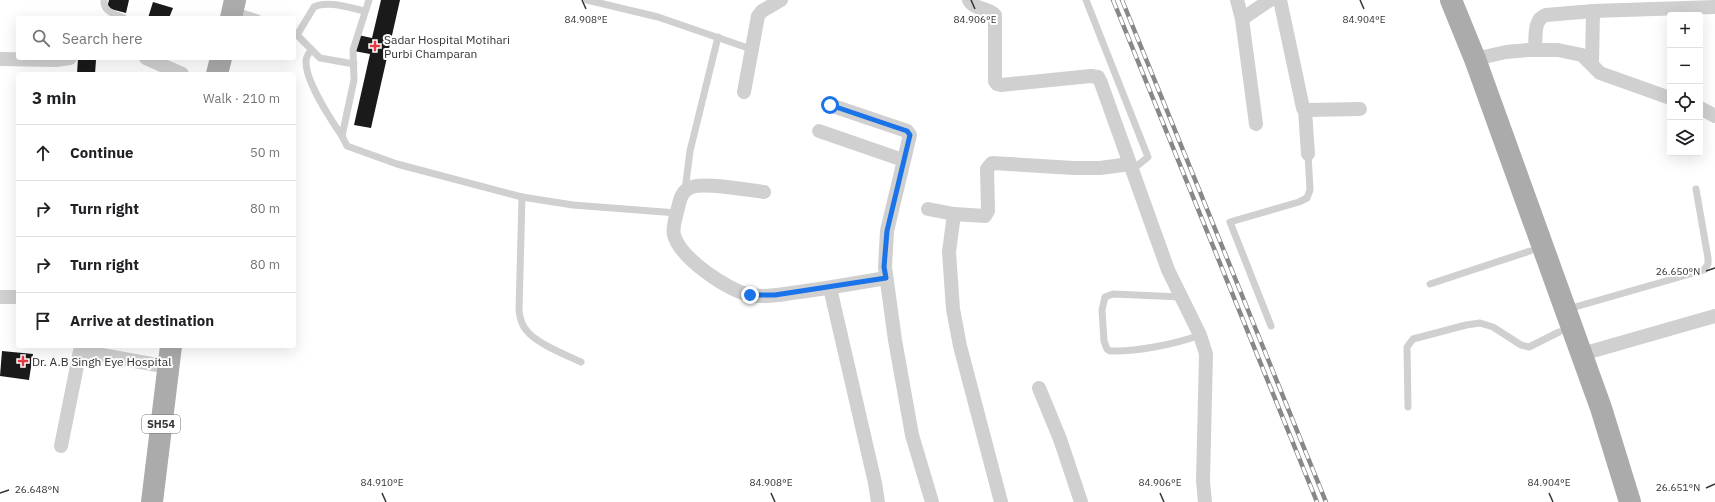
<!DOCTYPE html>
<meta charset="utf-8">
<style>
body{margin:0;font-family:"IBM Plex Sans",sans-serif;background:#f2f2f2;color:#202124}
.controls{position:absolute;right:12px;top:12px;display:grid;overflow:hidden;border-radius:4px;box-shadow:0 4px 16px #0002}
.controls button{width:36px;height:36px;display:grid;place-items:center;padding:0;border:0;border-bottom:1px solid #e0e0e0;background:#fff;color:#202124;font:20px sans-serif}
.stop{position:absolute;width:12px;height:12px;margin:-9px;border:3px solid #1a73e8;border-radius:50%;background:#fff}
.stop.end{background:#1a73e8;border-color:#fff;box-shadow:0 1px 4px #0008}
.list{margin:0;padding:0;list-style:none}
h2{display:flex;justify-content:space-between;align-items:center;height:52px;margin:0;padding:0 16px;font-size:17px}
h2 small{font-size:13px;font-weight:400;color:#757577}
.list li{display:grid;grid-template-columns:26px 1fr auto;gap:12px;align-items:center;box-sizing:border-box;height:56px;padding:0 16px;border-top:1px solid #e0e0e0}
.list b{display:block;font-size:15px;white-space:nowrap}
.list em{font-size:13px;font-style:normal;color:#757577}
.icon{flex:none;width:22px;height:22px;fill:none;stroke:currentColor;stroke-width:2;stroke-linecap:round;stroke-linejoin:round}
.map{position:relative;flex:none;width:1715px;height:502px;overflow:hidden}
.search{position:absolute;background:#fff;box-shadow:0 4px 16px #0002;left:16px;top:16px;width:280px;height:44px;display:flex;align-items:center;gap:10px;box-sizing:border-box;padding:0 14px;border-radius:4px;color:#757577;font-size:15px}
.panel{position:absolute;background:#fff;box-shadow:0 4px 16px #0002;left:16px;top:72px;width:280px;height:276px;border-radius:4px}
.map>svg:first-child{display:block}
</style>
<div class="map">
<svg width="1715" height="502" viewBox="0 0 1715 502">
<rect width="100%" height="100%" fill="#fff"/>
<g fill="#1a1a1a">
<path d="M109 0H129L126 13 107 8Z"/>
<path d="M381 0H400L371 128 354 125 370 54 354 51 358 35 372 38Z"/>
<path d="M153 2 173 8 169 18H148Z"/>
<path d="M78 58 96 60 95 74H77Z"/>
<path d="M2 351 33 354 29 380 0 376Z"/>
</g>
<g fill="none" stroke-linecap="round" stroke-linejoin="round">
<g stroke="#d0d0d0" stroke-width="7">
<path d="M104 0C103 12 115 14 124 18"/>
<path d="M369 0 353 50 354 80 342 136 347 146 397 164 522 197 573 205 677 213"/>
<path d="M587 0 658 17 751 49"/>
<path d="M1086 0 1148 157 1132 170"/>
<path d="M236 11 258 18"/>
<path d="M295 33 320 58 354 64"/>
<path d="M297 35 314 7C328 0 350 8 365 11"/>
<path d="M311 50C309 53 306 57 306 61 305 80 331 120 342 136"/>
<path d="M685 190 690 151 718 37"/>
<path d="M522 197 519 311C520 319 522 326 527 331 536 343 566 355 581 362"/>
<path d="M1430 284 1530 251"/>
<path d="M1181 297 1113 294 1105 297 1102 310 1104 341 1107 349 1110 351C1136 352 1176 344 1200 335"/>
<path d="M1568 309 1704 270 1708 264V258L1696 189"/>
<path d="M1271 326 1230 222 1299 202 1307 198 1310 190 1308 154"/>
<path d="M1408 407 1407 347 1413 339 1466 325 1480 323 1493 327 1521 345 1529 347 1559 332"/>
</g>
<g stroke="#d0d0d0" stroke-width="14">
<path d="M969 0C974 10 988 7 995 15V81L997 84 1001 85 1091 76 1098 77 1101 83 1168 270 1200 335 1206 354 1203 481 1205 502"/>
<path d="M1237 0 1242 19 1256 124"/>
<path d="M1280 0 1303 108 1308 110 1360 109"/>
<path d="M1242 19 1270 0"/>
<path d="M1535 49C1536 38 1533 19 1546 15L1593 11 1715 7"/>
<path d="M146 58 182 74"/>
<path d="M0 59 56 60 70 58"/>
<path d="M1475 59 1506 52 1528 50H1558L1582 55 1600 73 1670 98"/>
<path d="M1592 64 1593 11"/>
<path d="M744 92 758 16 762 11 781 0"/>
<path d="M830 105 907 131 910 135 887 231 885 267 895 340 912 435 932 502"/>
<path d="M1700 108 1715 116"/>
<path d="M1305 110 1308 154"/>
<path d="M819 131 903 160"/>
<path d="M764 192C749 190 704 182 692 187 682 190 680 199 678 208 676 217 672 227 674 235 680 258 728 291 751 295 767 298 783 294 799 292 828 288 857 283 886 278"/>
<path d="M928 209 954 214 985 216 988 211 987 169 992 163 1074 168H1100L1130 164"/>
<path d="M954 214 949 252 953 309 960 346 1001 502"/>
<path d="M830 288 875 483 878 502"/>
<path d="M0 297H18"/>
<path d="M82 346 91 353 157 365"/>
<path d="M1582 354 1715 316"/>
<path d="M1039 388 1060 439 1081 502"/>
<path d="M61 446 81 346"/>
</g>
<g stroke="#ababab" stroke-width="22">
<path d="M1451 0 1475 59 1601 408 1630 502"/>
<path d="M231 18 235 0"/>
<path d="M217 74 221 58"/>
<path d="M152 502 171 346"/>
</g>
<defs>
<g id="rail">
<path d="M1113 0 1317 502"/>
<path d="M1122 0 1326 502"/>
</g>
</defs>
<use href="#rail" stroke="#888" stroke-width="4.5"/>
<use href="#rail" stroke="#fff" stroke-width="3" stroke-dasharray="9" stroke-linecap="butt"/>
</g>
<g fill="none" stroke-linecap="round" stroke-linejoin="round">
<path stroke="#1a73e8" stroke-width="5" d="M750 295H775L886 278 884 267 887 231 910 135 907 131 830 105"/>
</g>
<path fill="none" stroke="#333" stroke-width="1.5" d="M582 0 586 9M971 0 975 9M1360 0 1364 9M1706 271 1715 268M1706 488 1715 484M0 493 9 490M382 493 386 502M771 493 775 502M1160 493 1164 502M1549 493 1553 502"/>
<g fill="#e63946" stroke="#fff" stroke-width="1.5">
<path d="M373 40h4v4h4v4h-4v4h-4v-4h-4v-4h4z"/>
<path d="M21 355h4v4h4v4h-4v4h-4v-4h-4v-4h4z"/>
</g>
<g text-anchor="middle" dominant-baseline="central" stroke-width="4" stroke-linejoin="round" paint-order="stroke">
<rect fill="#fff" stroke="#707070" stroke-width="1" x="142" y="415" width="38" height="18" rx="3"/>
<g font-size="11" font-weight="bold" fill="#333">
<text x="161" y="424">SH54</text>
</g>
<g font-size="12" fill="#333" stroke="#fff" text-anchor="start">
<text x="384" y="39">Sadar Hospital Motihari<tspan x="384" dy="14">Purbi Champaran</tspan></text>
<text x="32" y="361">Dr. A.B Singh Eye Hospital</text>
</g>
</g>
<g font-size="10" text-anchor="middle" fill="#333" stroke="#fff" stroke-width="4" stroke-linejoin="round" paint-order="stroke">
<text x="586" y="23">84.908°E</text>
<text x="975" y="23">84.906°E</text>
<text x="1364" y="23">84.904°E</text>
<text x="1678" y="275">26.650°N</text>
<text x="382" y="486">84.910°E</text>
<text x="771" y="486">84.908°E</text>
<text x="1160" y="486">84.906°E</text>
<text x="1549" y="486">84.904°E</text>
<text x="1678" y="491">26.651°N</text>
<text x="37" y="493">26.648°N</text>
</g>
</svg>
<div class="controls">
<button>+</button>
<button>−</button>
<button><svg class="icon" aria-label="locate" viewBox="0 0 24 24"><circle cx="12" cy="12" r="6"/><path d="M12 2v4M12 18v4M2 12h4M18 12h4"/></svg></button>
<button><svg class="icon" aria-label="layers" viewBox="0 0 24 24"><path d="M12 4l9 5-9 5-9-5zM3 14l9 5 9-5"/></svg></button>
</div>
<div class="stop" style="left:830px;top:105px"></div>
<div class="stop end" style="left:750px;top:295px"></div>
<div class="search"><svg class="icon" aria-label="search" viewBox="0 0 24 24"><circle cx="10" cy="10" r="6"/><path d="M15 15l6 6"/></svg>Search here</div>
<section class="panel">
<h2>3 min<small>Walk · 210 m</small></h2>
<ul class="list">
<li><svg class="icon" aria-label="ahead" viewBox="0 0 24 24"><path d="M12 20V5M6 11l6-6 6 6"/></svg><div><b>Continue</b></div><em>50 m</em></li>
<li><svg class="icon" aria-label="right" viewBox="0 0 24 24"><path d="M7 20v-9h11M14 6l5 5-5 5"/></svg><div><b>Turn right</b></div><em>80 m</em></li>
<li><svg class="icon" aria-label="right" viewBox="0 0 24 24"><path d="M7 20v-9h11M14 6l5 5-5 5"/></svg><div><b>Turn right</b></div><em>80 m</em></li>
<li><svg class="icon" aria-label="arrive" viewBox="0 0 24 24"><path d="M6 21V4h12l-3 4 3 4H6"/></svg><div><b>Arrive at destination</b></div></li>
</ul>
</section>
</div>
